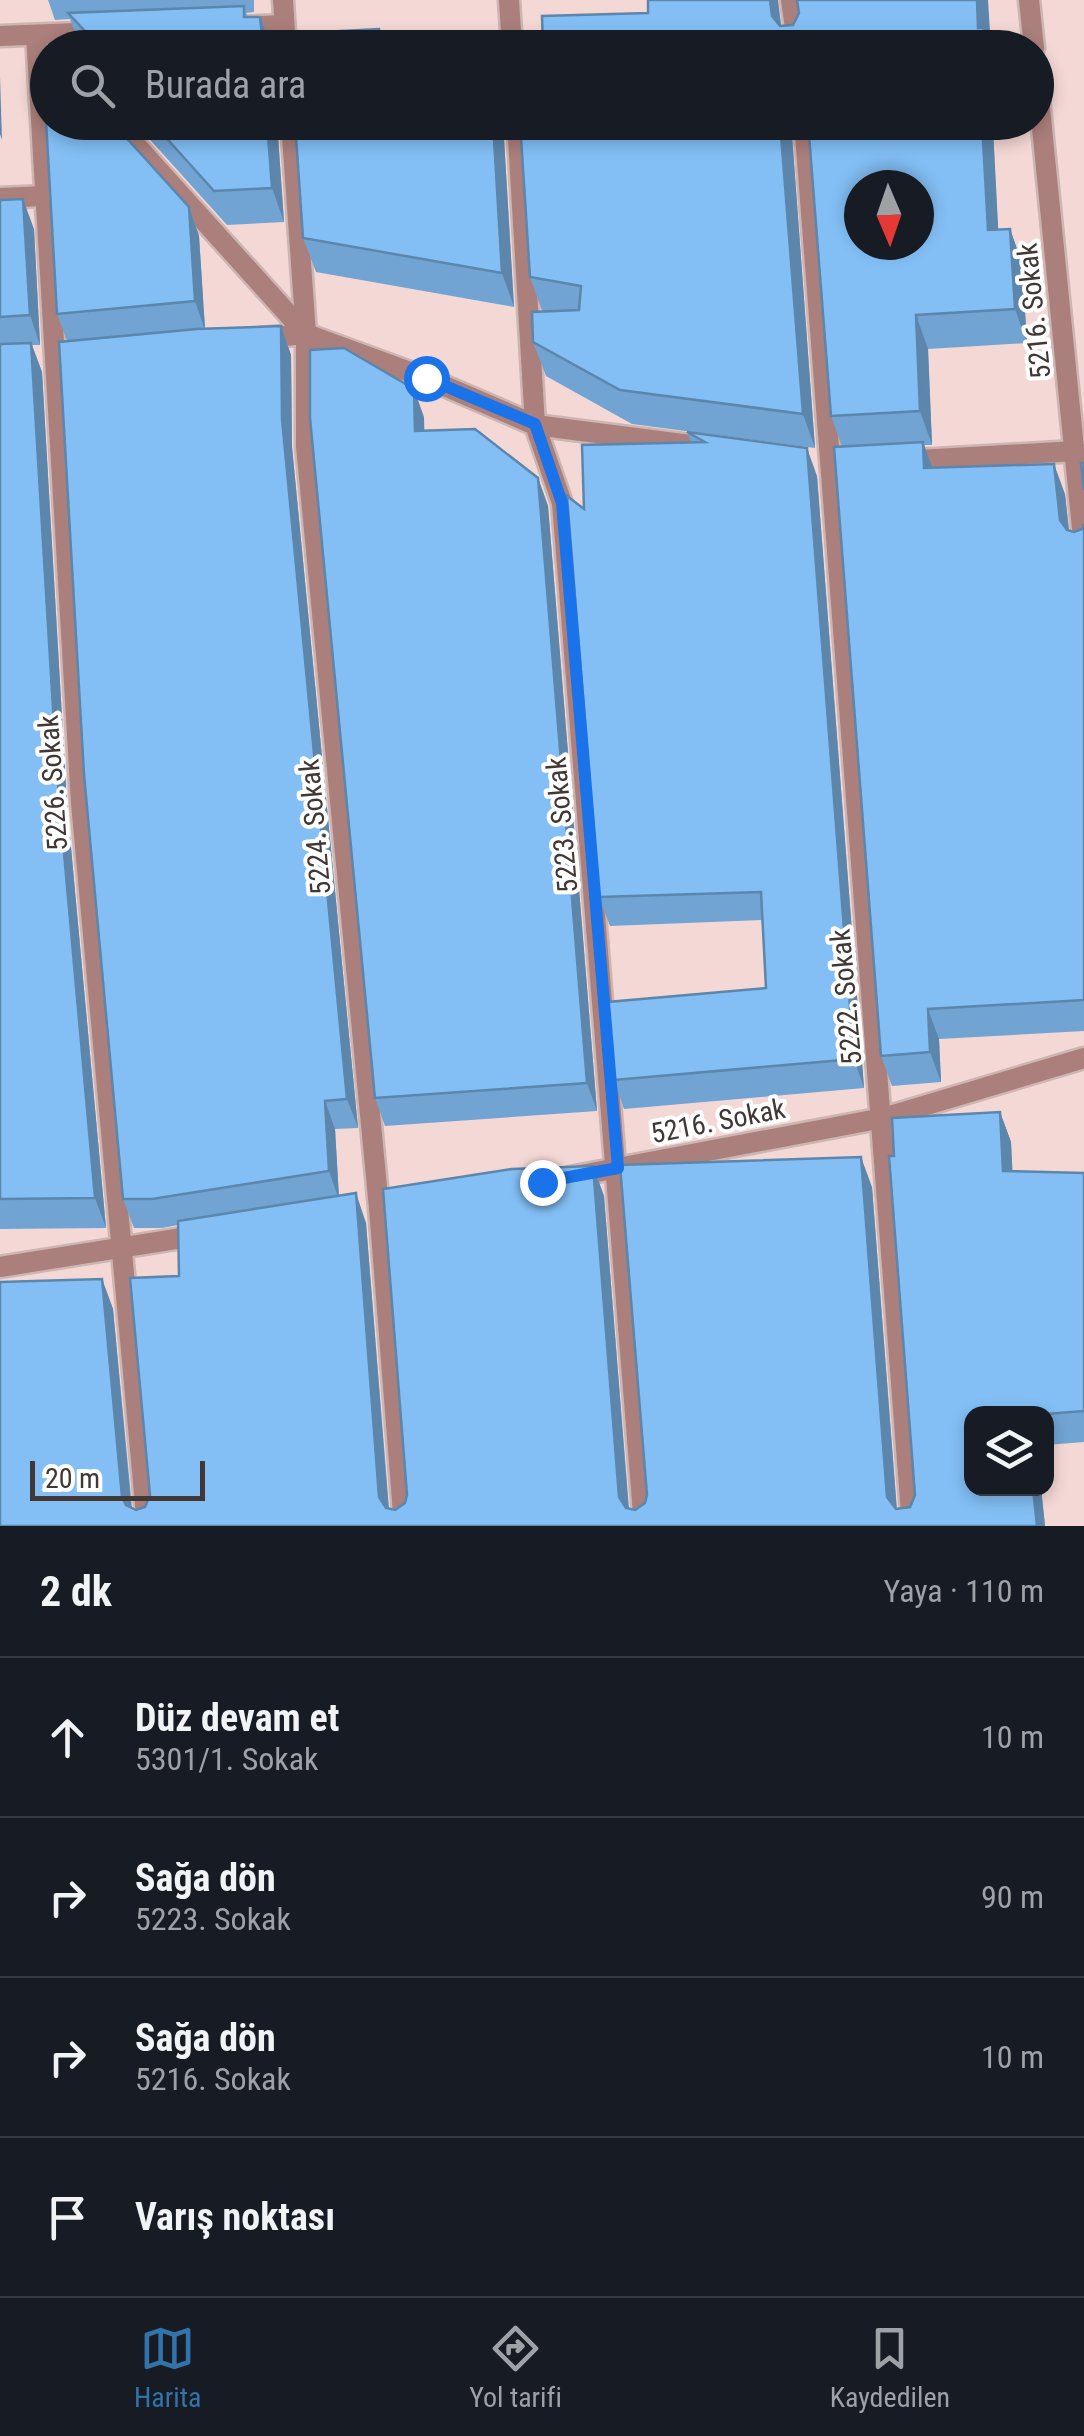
<!DOCTYPE html>
<html lang="tr">
<meta charset="utf-8">
<style>
body{margin:0;font-family:"Roboto Condensed",sans-serif;background:#242831;color:#f1f3f6}
.controls{position:absolute;right:30px;bottom:30px;display:grid;overflow:hidden;border-radius:20px;box-shadow:0 5px 15px #0003}
.controls button{width:90px;height:90px;display:grid;place-items:center;padding:0;border:0;border-bottom:2px solid #363941;background:#171b24;color:#f1f3f6;font:50px sans-serif}
.compass{position:absolute;left:844px;top:170px;width:90px;height:90px;border-radius:50%;background:#171b24;box-shadow:0 5px 15px #0003;rotate:178deg}
.scale{position:absolute;left:30px;bottom:25px;width:175px;box-sizing:border-box;padding-left:10px;border:5px solid #413735;border-top:0;font-size:28px;line-height:35px;white-space:nowrap;color:#413735;-webkit-text-stroke:8px #fff;paint-order:stroke}
.stop{position:absolute;width:30px;height:30px;margin:-22px;border:8px solid #1a73e8;border-radius:50%;background:#fff}
.stop.end{background:#1a73e8;border-color:#fff;box-shadow:0 2px 10px #0008}
.list{margin:0;padding:0;list-style:none}
h2{display:flex;justify-content:space-between;align-items:center;height:130px;margin:0;padding:0 40px;font-size:42px}
h2 small{font-size:32px;font-weight:400;color:#9ea1a6}
.list li{display:grid;grid-template-columns:65px 1fr auto;gap:30px;align-items:center;box-sizing:border-box;height:160px;padding:0 40px;border-top:2px solid #363941}
.list b{display:block;font-size:38px;white-space:nowrap}
.list p{margin:0;font-size:32px;white-space:nowrap;color:#9ea1a6}
.list em{font-size:32px;font-style:normal;color:#9ea1a6}
.icon{flex:none;width:55px;height:55px;fill:none;stroke:currentColor;stroke-width:2;stroke-linecap:round;stroke-linejoin:round}
.map{position:relative;flex:none;width:1084px;height:1526px;overflow:hidden}
.search{position:absolute;background:#171b24;box-shadow:0 5px 15px #0003;left:30px;right:30px;top:30px;height:110px;display:flex;align-items:center;gap:25px;box-sizing:border-box;padding:0 35px;border-radius:55px;color:#9ea1a6;font-size:38px}
.sheet{height:770px;background:#171b24}
nav{display:flex;justify-content:space-around;align-items:center;box-sizing:border-box;height:140px;border-top:2px solid #363941;background:#171b24;font-size:28px;color:#9ea1a6}
nav a{display:grid;justify-items:center;gap:5px}
nav .on{color:#3273aa}
.map>svg:first-child{display:block}
</style>
<div class="map">
<svg width="1084" height="1526" viewBox="0 0 1084 1526">
<rect width="100%" height="100%" fill="#f4d8d5"/>
<g fill="none" stroke-linecap="round" stroke-linejoin="round">
<defs>
<g id="street">
<path d="M283 0 286 48"/>
<path d="M509 0 512 48"/>
<path d="M791 0 798 48"/>
<path d="M1029 0 1034 48"/>
<path d="M236 27 284 25"/>
<path d="M36 35 81 803 147 1526"/>
<path d="M0 36 102 32"/>
<path d="M1036 68 1084 548"/>
<path d="M115 122 306 334"/>
<path d="M291 122 306 334V446L379 1208 404 1526"/>
<path d="M517 122 535 425 562 503 644 1526"/>
<path d="M804 122 912 1526"/>
<path d="M0 198 44 196"/>
<path d="M261 338 306 334 426 378 535 425 698 446"/>
<path d="M901 461 1076 451"/>
<path d="M570 1177 883 1118 1084 1058"/>
<path d="M0 1267 201 1235"/>
</g>
</defs>
<use href="#street" stroke="#cdb5b2" stroke-width="25"/>
<use href="#street" stroke="#ab7f7b" stroke-width="20"/>
</g>
<g fill="#71a4d3">
<path d="M48 0H254V12L246 13 248 17H260L267 35 379 29 386 48H81L70 19 55 20Z"/>
<path d="M139 122H277L284 222 227 225 143 132Z"/>
<path d="M503 122 514 307 316 272 303 238Z"/>
<path d="M520 122H791L815 448 632 424 546 376 533 342 542 311 530 277Z"/>
<path d="M808 122H998V128L993 129 998 230 1010 229 1022 263 1027 343 928 349 932 445H924L932 468 1065 494 1069 530 1074 532 1082 529 1084 524V1031L939 1039 941 1082 892 1086 881 1056 842 447 831 416Z"/>
<path d="M0 200 34 229 40 345H32L42 372 67 804 106 1228 0 1229Z"/>
<path d="M189 207 199 236 205 328 281 326 291 355 292 447 358 1128 335 1129 339 1196 366 1223 389 1508 395 1510 405 1503 593 1166 604 1196 629 1508 635 1510 645 1503 872 1187 897 1509 910 1507 915 1495 894 1156 1000 1112 1011 1142 1012 1172 1084 1173V1442L1046 1445V1414H972V1488H1041L1045 1526H0L102 1279 113 1309 132 1507 136 1510 145 1507 150 1495 179 1276 178 1225 162 1228H134L123 1199 67 341 57 314Z"/>
<path d="M424 417V430L538 478 548 506 597 1111 385 1126 375 1098Z"/>
<path d="M687 432 817 476 864 1088 624 1109 614 1080 766 988 762 920 610 926 599 897 584 509 691 442Z"/>
</g>
<g fill="#5c86ac">
<path d="M770 0H778L784 48 772 16Z"/>
<path d="M977 0H988L991 48H984L978 28Z"/>
<path d="M260 17 272 48 262 35Z"/>
<path d="M379 29 386 48H380Z"/>
<path d="M0 77 2 140 0 134Z"/>
<path d="M267 122H277L284 222 272 188Z"/>
<path d="M493 122H503L514 307 502 273Z"/>
<path d="M780 122H791L815 448 803 414Z"/>
<path d="M982 122H991L993 129 1000 264 988 230Z"/>
<path d="M23 199 34 229 40 345 30 315Z"/>
<path d="M189 207 199 236 205 330 195 301Z"/>
<path d="M1010 229 1022 263 1027 343 1015 309Z"/>
<path d="M916 315 928 349 932 445 920 411Z"/>
<path d="M281 326 291 355 292 447 358 1128 347 1099 282 419Z"/>
<path d="M31 343 42 372 67 804 106 1228 95 1198 57 775Z"/>
<path d="M414 389 424 417 425 458 415 431Z"/>
<path d="M923 442 934 472 924 468Z"/>
<path d="M807 448 817 476 864 1088 854 1059Z"/>
<path d="M1054 464 1065 494 1071 550 1060 520Z"/>
<path d="M538 478 548 506 597 1111 587 1083Z"/>
<path d="M928 1009 939 1039 941 1082 930 1052Z"/>
<path d="M325 1101 335 1129 339 1200 329 1171Z"/>
<path d="M1000 1112 1011 1142 1014 1201 1003 1171Z"/>
<path d="M861 1157 872 1187 898 1526 887 1497Z"/>
<path d="M593 1166 604 1196 630 1526 619 1497Z"/>
<path d="M356 1193 366 1223 390 1526 379 1497Z"/>
<path d="M102 1279 113 1309 133 1526 122 1497Z"/>
<path d="M1033 1488H1041L1045 1526H1037Z"/>
</g>
<g fill="#83bff5" stroke="#5c86ac" stroke-width="2.5" fill-rule="evenodd">
<path d="M648 0H770L772 16 780 26 793 25 799 13 797 0H977L978 28H984V48H543L542 16 648 13Z"/>
<path d="M244 6V17H260L262 35 379 29 380 48H101L68 13Z"/>
<path d="M48 119V122H112L189 207 195 301 57 314 46 120Z"/>
<path d="M152 122H267L272 188 214 191Z"/>
<path d="M295 122H493L502 273 303 238Z"/>
<path d="M520 122H780L803 414 620 390 533 342 532 312 579 310 581 286 530 277Z"/>
<path d="M808 122H982L988 230 1010 229 1015 309 916 315 920 411 831 416ZM859 185H919V245H859Z"/>
<path d="M23 199 30 315 0 317V200Z"/>
<path d="M281 326 282 419 347 1099 325 1101 329 1171 152 1199H123L84 774 59 342 197 329Z"/>
<path d="M31 343 57 775 95 1198 0 1199V344Z"/>
<path d="M344 348 414 389 415 431 475 429 538 478 587 1083 375 1098 310 418V350Z"/>
<path d="M687 432 807 448 854 1059 614 1080 608 1002 766 988 761 892 599 897 567 496 584 509 582 445 705 442Z"/>
<path d="M923 442 924 468 1054 464 1060 520 1067 530 1074 532 1082 529 1084 524V1000L928 1009 930 1052 881 1056 834 447Z"/>
<path d="M1081 463H1084V490Z"/>
<path d="M1000 1112 1003 1171 1084 1173V1411L1046 1414H972V1488H1033L1037 1526H0V1282L102 1279 122 1497 126 1505 136 1510 145 1507 150 1495 130 1278 179 1276 178 1221 356 1193 379 1497 386 1508 395 1510 405 1503 407 1495 383 1189 512 1169 593 1166 619 1497 626 1508 635 1510 645 1503 647 1495 620 1165 861 1157 887 1497 896 1509 910 1507 915 1495 889 1156H894L892 1118Z"/>
</g>
<g fill="none" stroke-linecap="round" stroke-linejoin="round">
<path stroke="#1a73e8" stroke-width="12" d="M426 378 535 424 562 503 618 1168 542 1182"/>
</g>
<g text-anchor="middle" dominant-baseline="central" stroke-width="8" stroke-linejoin="round" paint-order="stroke">
<g font-size="28" fill="#413735" stroke="#fff">
<text transform="translate(1034 311) rotate(-96)">5216. Sokak</text>
<text transform="translate(53 783) rotate(-94)">5226. Sokak</text>
<text transform="translate(562 825) rotate(-95)">5223. Sokak</text>
<text transform="translate(315 827) rotate(-95)">5224. Sokak</text>
<text transform="translate(846 997) rotate(-95)">5222. Sokak</text>
<text transform="translate(718 1121) rotate(-11)">5216. Sokak</text>
</g>
</g>
</svg>
<div class="controls">
<button><svg class="icon" aria-label="layers" viewBox="0 0 24 24"><path d="M12 4l9 5-9 5-9-5zM3 14l9 5 9-5"/></svg></button>
</div>
<svg class="compass" viewBox="-18 -18 36 36"><path d="M0-13l5 13h-10z" fill="#e53935"/><path d="M0 13l5-13h-10z" fill="#9ea1a6"/></svg>
<div class="scale">20 m</div>
<div class="stop" style="left:426px;top:378px"></div>
<div class="stop end" style="left:542px;top:1182px"></div>
<div class="search"><svg class="icon" aria-label="search" viewBox="0 0 24 24"><circle cx="10" cy="10" r="6"/><path d="M15 15l6 6"/></svg>Burada ara</div>
</div>
<section class="sheet">
<h2>2 dk<small>Yaya · 110 m</small></h2>
<ul class="list">
<li><svg class="icon" aria-label="ahead" viewBox="0 0 24 24"><path d="M12 20V5M6 11l6-6 6 6"/></svg><div><b>Düz devam et</b><p>5301/1. Sokak</p></div><em>10 m</em></li>
<li><svg class="icon" aria-label="right" viewBox="0 0 24 24"><path d="M7 20v-9h11M14 6l5 5-5 5"/></svg><div><b>Sağa dön</b><p>5223. Sokak</p></div><em>90 m</em></li>
<li><svg class="icon" aria-label="right" viewBox="0 0 24 24"><path d="M7 20v-9h11M14 6l5 5-5 5"/></svg><div><b>Sağa dön</b><p>5216. Sokak</p></div><em>10 m</em></li>
<li><svg class="icon" aria-label="arrive" viewBox="0 0 24 24"><path d="M6 21V4h12l-3 4 3 4H6"/></svg><div><b>Varış noktası</b></div></li>
</ul>
</section>
<nav>
<a class="on"><svg class="icon" aria-label="map" viewBox="0 0 24 24"><path d="M3 6l6-2 6 2 6-2v14l-6 2-6-2-6 2zM9 4v14M15 6v14"/></svg>Harita</a>
<a><svg class="icon" aria-label="directions" viewBox="0 0 24 24"><path d="M12 3l9 9-9 9-9-9zM9 14v-3h6M13 9l2 2-2 2"/></svg>Yol tarifi</a>
<a><svg class="icon" aria-label="saved" viewBox="0 0 24 24"><path d="M7 4h10v16l-5-4-5 4z"/></svg>Kaydedilen</a>
</nav>
